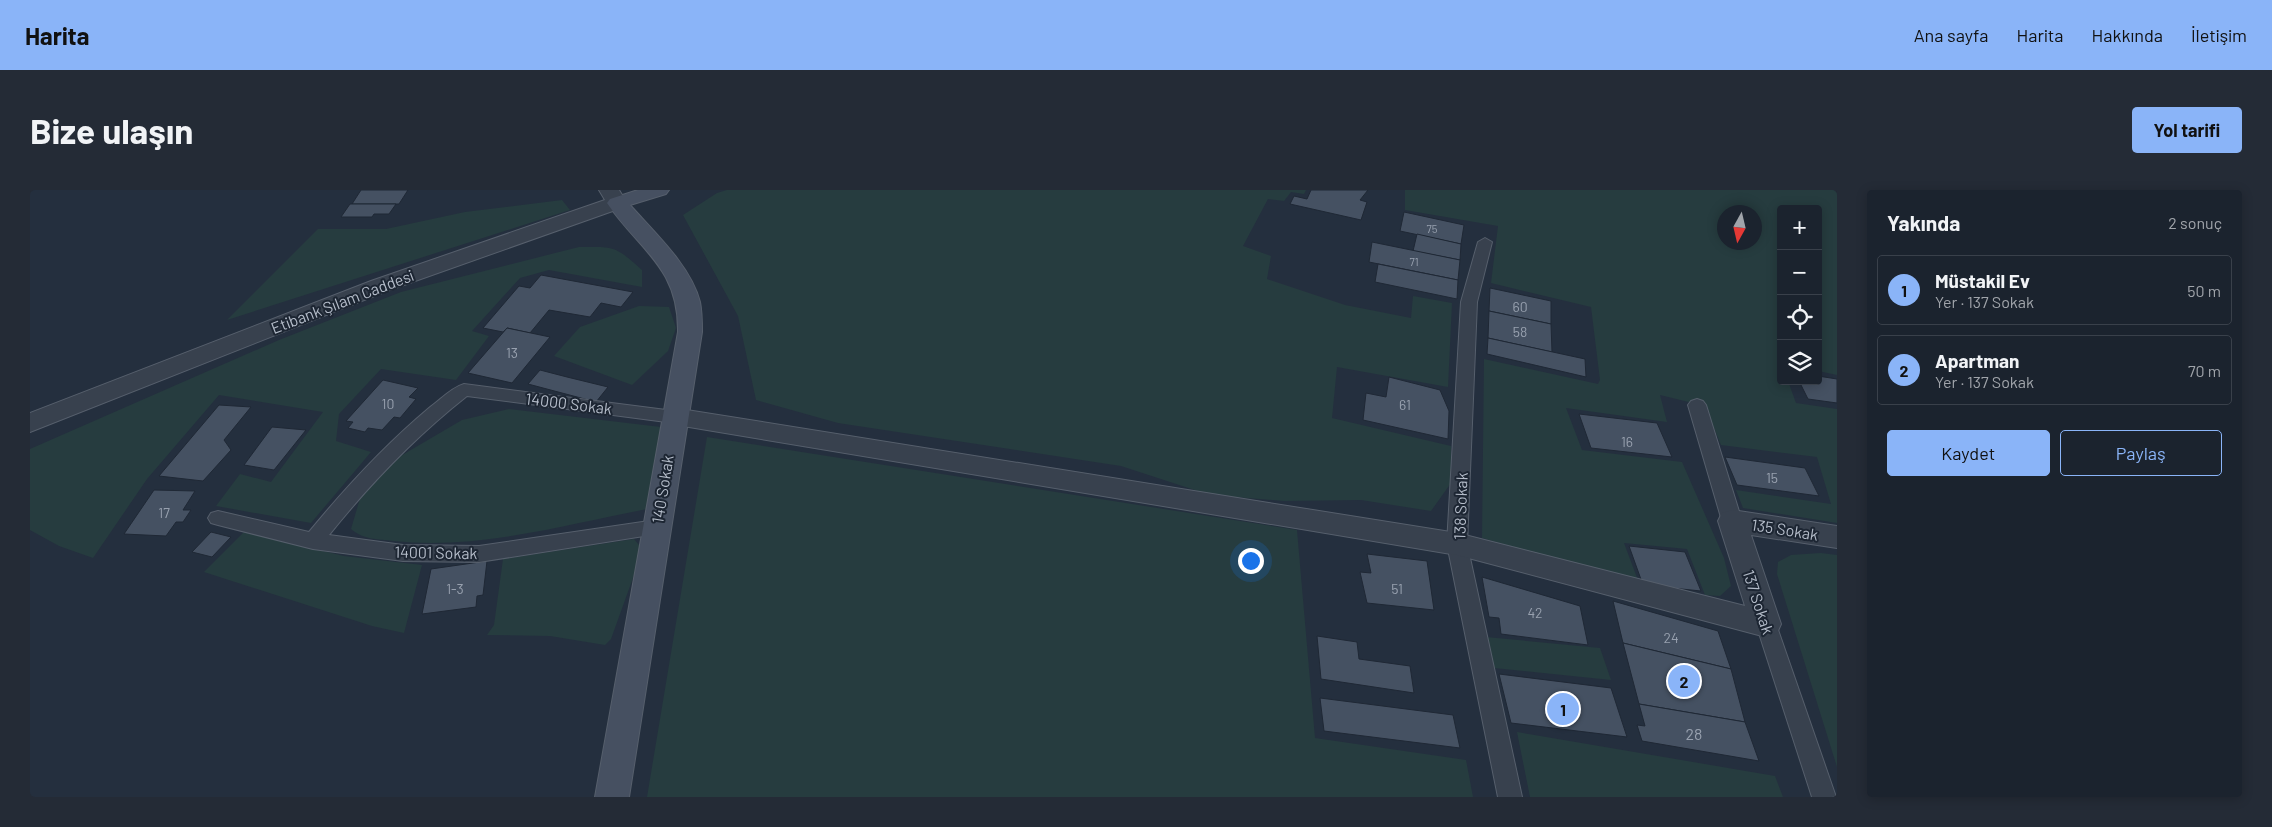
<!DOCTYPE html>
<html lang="tr">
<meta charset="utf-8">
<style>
body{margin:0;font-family:Barlow,sans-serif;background:#242b36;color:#f1f3f6}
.controls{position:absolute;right:15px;top:15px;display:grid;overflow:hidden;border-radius:5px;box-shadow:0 2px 12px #0003}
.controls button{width:45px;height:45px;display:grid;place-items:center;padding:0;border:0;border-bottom:1px solid #39404a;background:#1b232e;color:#f1f3f6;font:25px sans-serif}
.compass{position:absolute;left:1687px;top:15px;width:45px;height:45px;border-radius:50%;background:#1b232e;box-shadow:0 2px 12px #0003;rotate:188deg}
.you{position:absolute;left:1220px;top:370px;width:18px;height:18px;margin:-12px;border:4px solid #fff;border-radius:50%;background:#1a73e8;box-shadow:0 0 0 8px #1a73e833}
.badge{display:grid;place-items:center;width:32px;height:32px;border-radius:50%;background:#8ab4f8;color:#111;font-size:16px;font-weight:700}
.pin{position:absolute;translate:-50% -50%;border:2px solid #fff;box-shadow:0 1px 5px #0006}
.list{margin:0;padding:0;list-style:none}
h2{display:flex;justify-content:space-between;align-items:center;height:65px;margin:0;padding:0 20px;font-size:21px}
h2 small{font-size:16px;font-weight:400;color:#a0a4aa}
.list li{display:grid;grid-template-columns:32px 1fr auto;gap:15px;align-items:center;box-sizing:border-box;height:70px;margin:0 10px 10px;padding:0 10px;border:1px solid #39404a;border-radius:5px}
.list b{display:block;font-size:19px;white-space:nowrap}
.list p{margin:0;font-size:16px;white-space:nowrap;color:#a0a4aa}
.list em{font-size:16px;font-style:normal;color:#a0a4aa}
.actions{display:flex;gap:10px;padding:15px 20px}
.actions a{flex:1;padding:11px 0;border:1px solid #8ab4f8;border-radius:5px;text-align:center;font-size:18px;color:#8ab4f8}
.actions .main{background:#8ab4f8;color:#111}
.icon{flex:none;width:28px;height:28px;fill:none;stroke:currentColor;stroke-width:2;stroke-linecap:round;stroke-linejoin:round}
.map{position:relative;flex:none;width:1807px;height:607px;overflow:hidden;border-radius:5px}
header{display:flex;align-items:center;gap:30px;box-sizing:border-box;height:70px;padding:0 25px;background:#8ab4f8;color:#111}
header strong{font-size:24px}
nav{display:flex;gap:28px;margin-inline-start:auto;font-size:18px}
.intro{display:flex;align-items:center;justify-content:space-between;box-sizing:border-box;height:120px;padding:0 30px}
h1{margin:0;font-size:35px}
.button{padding:12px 22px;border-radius:5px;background:#8ab4f8;color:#111;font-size:18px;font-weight:700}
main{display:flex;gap:30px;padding:0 30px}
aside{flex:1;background:#1b232e;border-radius:5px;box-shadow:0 2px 12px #0003}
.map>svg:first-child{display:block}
</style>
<header>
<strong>Harita</strong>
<nav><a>Ana sayfa</a><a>Harita</a><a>Hakkında</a><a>İletişim</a></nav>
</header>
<div class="intro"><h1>Bize ulaşın</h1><a class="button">Yol tarifi</a></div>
<main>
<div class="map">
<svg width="1807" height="607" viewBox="0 0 1807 607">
<rect width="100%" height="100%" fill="#242f3e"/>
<g fill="#263c3f" fill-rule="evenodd">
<path d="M697 0H1276L1274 4 1261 2 1254 11 1238 9 1213 56 1241 66 1237 89 1315 115 1381 128 1383 106 1422 113 1418 197 1307 177 1302 228 1421 256V293L1401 321 1331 310 1254 311 1180 305 1091 276 808 233 726 210 708 126 653 25 687 3Z"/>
<path d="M1375 0H1807V185L1788 181V19H1751V191H1758L1766 213 1807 219V333L1713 318 1706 300 1801 314 1787 267 1691 255 1675 216 1630 205 1637 232 1536 218 1552 260 1652 272 1694 368 1701 396 1690 406 1675 405 1657 359 1594 353 1609 393 1452 348 1454 169 1568 194 1570 190 1561 117 1461 93 1468 36 1375 20ZM1694 22H1724V52H1694Z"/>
<path d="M532 10 540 20 197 130 288 39H356L435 22Z"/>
<path d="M549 57C585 57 584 55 612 80V97L519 80 490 88 442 141 459 146 426 190 351 179 309 224 306 251 341 262 281 333 186 316 210 284 241 292 293 222 189 205 117 289 63 368 29 356 0 340V259L249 150 371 102Z"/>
<path d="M609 116 639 117 646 138 638 161 602 195 524 166 550 137Z"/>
<path d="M479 219 631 237 617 319C534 335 448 360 364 351 347 349 334 350 321 339L331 305 362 271 432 230Z"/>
<path d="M677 247 1267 340 1285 548 1436 570 1443 607H617Z"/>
<path d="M214 342 314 366 392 375 374 443 342 436 174 382Z"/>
<path d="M604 349 613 360 581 449 575 455 520 446 457 445 464 435 473 369Z"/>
<path d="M1791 363 1807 365V577L1747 384 1748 372 1761 365Z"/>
<path d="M1456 447 1570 458 1581 490 1464 478Z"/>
<path d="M1487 542 1745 586 1753 607H1500Z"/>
</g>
<g fill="#455162" stroke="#1f2835">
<path d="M331 0H378L369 14H322Z"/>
<path d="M1281 0H1338L1330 10 1337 12 1331 30 1260 14 1264 6 1277 9Z"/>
<path d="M320 14H366L359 24H344L342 27H311Z"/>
<path d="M1374 22 1434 35 1431 54 1370 41Z"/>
<path d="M1387 44 1431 54 1430 70 1383 61Z"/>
<path d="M1342 52 1430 70 1428 90 1339 72Z"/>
<path d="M1348 74 1428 90 1427 109 1345 92Z"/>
<path d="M511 85 603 102 591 117 571 113 560 127 519 120 500 143 477 138 473 142 453 138 489 96 500 98Z"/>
<path d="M1460 98 1521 111V134L1459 121Z"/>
<path d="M1459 121 1521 134 1522 162 1458 148Z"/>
<path d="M477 138 520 147 482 193 438 183Z"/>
<path d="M1458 148 1555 169 1556 187 1457 164Z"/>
<path d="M510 180 537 187 578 197 566 212 498 194Z"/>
<path d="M1788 186 1807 189V213L1778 209 1769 191H1788Z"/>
<path d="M1359 187 1410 200 1419 221 1418 249 1333 230 1336 203 1356 207Z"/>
<path d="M353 190 388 198 379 207 386 209 370 228 364 227 352 240 338 238 335 242 318 238 323 232 316 231Z"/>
<path d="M189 215 221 217 194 250 201 260 173 291 129 286Z"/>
<path d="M1549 224 1627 233 1642 267 1561 258Z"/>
<path d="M242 237 276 240 244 280 214 275Z"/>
<path d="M1695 267 1775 278 1789 306 1707 295Z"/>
<path d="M124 300 165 301 153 320H161L153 332H146L136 346 94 344Z"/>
<path d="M181 342 201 347 182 367 162 362Z"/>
<path d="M1599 356 1655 362 1671 401 1613 395Z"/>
<path d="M1337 364 1397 371 1404 420 1337 413 1330 382 1341 383Z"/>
<path d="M457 371 453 405 447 406 446 417 392 424 401 379Z"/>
<path d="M1452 387 1550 416 1558 455 1471 444 1469 428 1459 427Z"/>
<path d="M1583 411 1688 441 1701 479 1593 453Z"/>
<path d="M1287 446 1327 452 1329 469 1380 476 1384 503 1291 489Z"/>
<path d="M1593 453 1701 479 1715 532 1609 514Z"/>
<path d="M1469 484 1581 498 1597 547 1481 533Z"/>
<path d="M1290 508 1423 525 1430 558 1294 541Z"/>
<path d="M1609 514 1715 532 1729 571 1612 551 1607 535 1615 536Z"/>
</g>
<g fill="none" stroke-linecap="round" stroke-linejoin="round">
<defs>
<g id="service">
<path d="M1455 48 1462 52 1447 112 1437 354 1492 607H1468L1417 354 1431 112 1448 52Z"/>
<path d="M434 194 644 221 650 223 653 227 650 231 644 233 437 206C385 247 340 294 299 345L373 355 449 356 626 330 633 333 636 338 633 343 449 372 373 371 283 359 188 335 181 333 178 328 181 323 188 321 279 342C316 297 355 255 399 218 410 210 421 198 434 194Z"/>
<path d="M1667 209 1673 211 1676 215 1712 331 1709 336 1702 338 1695 336 1692 331 1658 215 1661 211Z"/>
<path d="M1736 425 1743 428 1746 434 1806 607H1782L1726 434 1729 428Z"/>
</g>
<path id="minor" d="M644 218 1427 343 1715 416 1688 331 1692 323 1702 320 1807 336V358L1721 345 1751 434 1747 443 1736 447 1427 365 635 233 631 227 635 221Z"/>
<path id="tertiary" d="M569 0H589L597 13 594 17 357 101 0 242V223L341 91 575 10Z"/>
<path id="secondary" d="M608 0H639L636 4 600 15C624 42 661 76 670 112 672 122 672 132 672 142L599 607H565L648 142C649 77 609 60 577 13L580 9Z"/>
</defs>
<use href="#service" stroke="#565f6c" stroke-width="2"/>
<use href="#minor" stroke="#565f6c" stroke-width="2"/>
<use href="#tertiary" stroke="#565f6c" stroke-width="2"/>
<use href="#secondary" stroke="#565f6c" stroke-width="2"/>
<use href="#service" fill="#38414e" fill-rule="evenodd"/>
<use href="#minor" fill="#38414e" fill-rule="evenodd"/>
<use href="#tertiary" fill="#38414e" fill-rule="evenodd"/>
<use href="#secondary" fill="#465061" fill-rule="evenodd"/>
</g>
<g text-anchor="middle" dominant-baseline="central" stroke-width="4" stroke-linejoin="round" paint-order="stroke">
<g font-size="11" fill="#98a1af">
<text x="1402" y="38">75</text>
<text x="1384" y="71">71</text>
</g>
<g font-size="14" fill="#98a1af">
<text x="1490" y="116">60</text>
<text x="1490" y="141">58</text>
<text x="482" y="162">13</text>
<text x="358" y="213">10</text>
<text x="1375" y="214">61</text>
<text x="1597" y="251">16</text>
<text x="1742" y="287">15</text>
<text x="134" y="322">17</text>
<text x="425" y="398">1-3</text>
<text x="1367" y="398">51</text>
<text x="1505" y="422">42</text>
<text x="1641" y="447">24</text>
</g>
<g font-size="16" fill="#b4bcc9" stroke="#1d2633">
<text transform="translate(312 111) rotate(-21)">Etibank Şılam Caddesi</text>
<text transform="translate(539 213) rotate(7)">14000 Sokak</text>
<text transform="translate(632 299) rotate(-81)">140 Sokak</text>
<text transform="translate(1430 316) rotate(-88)">138 Sokak</text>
<text transform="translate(1755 339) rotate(9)">135 Sokak</text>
<text transform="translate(406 362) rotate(1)">14001 Sokak</text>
<text transform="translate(1729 412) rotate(72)">137 Sokak</text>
</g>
<g font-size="16" fill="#98a1af">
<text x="1664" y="543">28</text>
</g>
</g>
</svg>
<div class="controls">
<button>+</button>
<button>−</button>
<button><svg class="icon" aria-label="locate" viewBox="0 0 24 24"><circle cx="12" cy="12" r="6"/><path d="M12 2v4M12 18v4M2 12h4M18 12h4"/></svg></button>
<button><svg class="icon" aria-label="layers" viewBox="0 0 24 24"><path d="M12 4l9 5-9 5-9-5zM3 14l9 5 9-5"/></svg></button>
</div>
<svg class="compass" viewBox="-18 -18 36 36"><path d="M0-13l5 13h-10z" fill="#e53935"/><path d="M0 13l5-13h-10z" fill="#a0a4aa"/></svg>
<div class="you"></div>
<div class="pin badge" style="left:1533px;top:519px">1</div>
<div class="pin badge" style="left:1654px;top:491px">2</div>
</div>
<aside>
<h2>Yakında<small>2 sonuç</small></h2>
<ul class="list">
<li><span class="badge">1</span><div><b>Müstakil Ev</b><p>Yer · 137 Sokak</p></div><em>50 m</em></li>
<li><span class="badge">2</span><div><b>Apartman</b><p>Yer · 137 Sokak</p></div><em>70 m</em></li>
</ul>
<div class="actions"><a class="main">Kaydet</a><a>Paylaş</a></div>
</aside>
</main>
